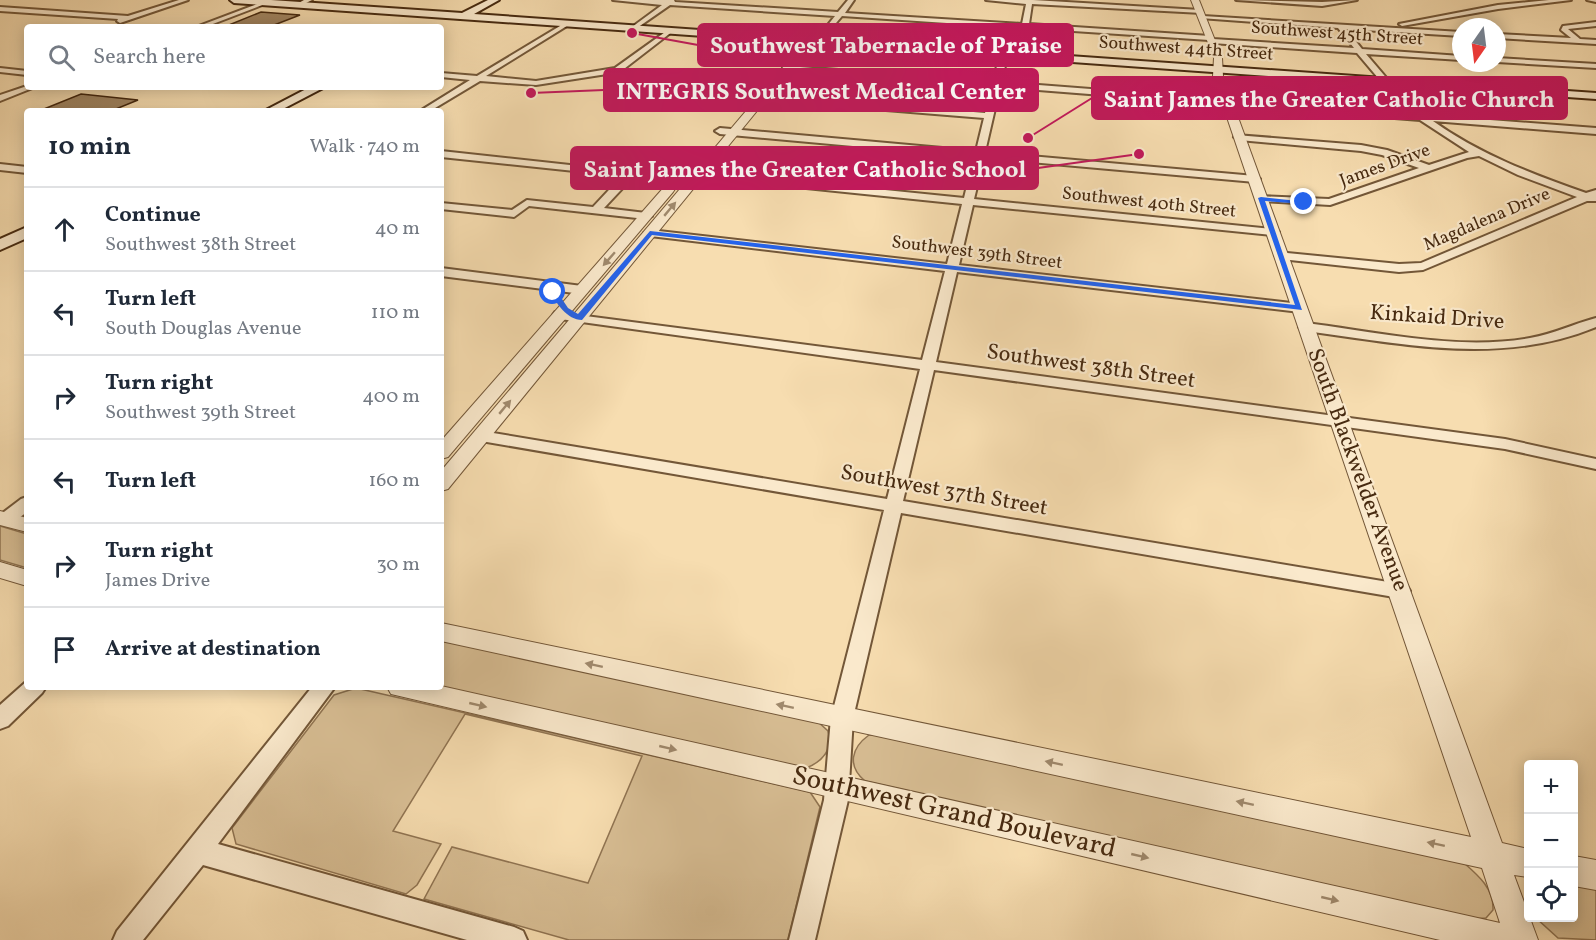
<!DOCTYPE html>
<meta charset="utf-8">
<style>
body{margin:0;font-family:Vollkorn,serif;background:#f2f2f3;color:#1f2937}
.controls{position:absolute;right:18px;bottom:18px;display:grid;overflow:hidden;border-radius:6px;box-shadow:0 3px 15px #0003}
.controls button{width:54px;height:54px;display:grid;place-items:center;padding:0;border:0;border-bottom:2px solid #e0e1e3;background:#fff;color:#1f2937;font:30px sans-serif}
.compass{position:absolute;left:1452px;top:18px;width:54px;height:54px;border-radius:50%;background:#fff;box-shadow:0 3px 15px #0003;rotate:194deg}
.stop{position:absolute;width:18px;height:18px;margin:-14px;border:4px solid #2563eb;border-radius:50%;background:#fff}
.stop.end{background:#2563eb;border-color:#fff;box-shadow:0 2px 6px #0008}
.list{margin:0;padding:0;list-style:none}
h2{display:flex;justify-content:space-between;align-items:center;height:78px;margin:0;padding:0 24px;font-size:26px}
h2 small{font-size:20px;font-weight:400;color:#747a83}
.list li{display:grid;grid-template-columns:39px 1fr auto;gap:18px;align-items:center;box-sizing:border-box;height:84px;padding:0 24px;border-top:2px solid #e0e1e3}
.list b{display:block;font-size:22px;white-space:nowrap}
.list p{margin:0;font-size:20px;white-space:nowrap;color:#747a83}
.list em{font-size:20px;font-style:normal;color:#747a83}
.icon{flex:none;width:33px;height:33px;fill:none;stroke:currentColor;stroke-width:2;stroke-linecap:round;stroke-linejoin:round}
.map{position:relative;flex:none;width:1596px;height:940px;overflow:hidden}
.search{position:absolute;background:#fff;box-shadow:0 3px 15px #0003;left:24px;top:24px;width:420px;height:66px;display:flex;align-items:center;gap:15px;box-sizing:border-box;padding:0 21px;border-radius:6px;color:#747a83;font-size:22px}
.panel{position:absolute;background:#fff;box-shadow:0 3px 15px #0003;left:24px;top:108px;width:420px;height:582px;border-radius:6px}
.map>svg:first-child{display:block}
</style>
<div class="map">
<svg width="1596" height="940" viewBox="0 0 1596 940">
<rect width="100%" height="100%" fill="#f7ddb0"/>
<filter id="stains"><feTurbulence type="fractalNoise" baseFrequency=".00333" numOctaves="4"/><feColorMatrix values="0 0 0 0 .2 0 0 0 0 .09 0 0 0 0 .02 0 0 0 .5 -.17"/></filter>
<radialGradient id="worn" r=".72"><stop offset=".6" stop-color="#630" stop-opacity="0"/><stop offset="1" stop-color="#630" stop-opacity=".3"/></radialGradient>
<g fill="#d9bf95" stroke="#907452" stroke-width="1.5">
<path d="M0 526 27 534V568L0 560Z"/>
<path d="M441 639 817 721 828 731C834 749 822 762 806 768L441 687Z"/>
<path d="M356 688 810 792 820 807 788 940H569L424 899 452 847 588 883 642 756 465 714 393 831 441 844 417 885 406 894 236 844 232 828 334 695Z"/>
<path d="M869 735H884L1464 863C1479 876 1494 889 1493 910L1486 918 1473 919 865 781C847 766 851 748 869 735Z"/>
<path d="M1574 880 1596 884V940L1558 938 1536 918H1574Z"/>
</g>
<g fill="#a38763" stroke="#472a10" stroke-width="1.5">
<path d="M261 12 300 15 269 27H224Z"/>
<path d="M81 94 138 100 111 111H39Z"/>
</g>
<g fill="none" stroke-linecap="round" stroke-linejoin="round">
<defs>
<g id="minor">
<path d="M179 0H188L120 23 117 21 118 19 0 11V7L128 16Z"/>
<path d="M304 0H312L300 6 295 5Z"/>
<path d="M613 0H674L675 2 838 12 848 0H854L845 13 1022 24 1026 4 986 0H1033L1200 10 1202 13 1032 4 1029 24 1210 36 1213 39 1354 48 1338 28 1200 18 1203 16 1461 32V36L1346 29 1362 49 1461 56V60L1366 54 1395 88 1425 115 1596 128V134L1433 121C1479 154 1532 174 1586 193L1596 190V201H1587L1423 270 1399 272 1281 259 1275 255 1277 252 1399 264 1421 263 1577 197 1518 175 1479 156 1467 158 1330 205 1261 201 1257 200V196L1329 199 1419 168 1382 155 1361 151 1239 140 1234 137 1236 135 1361 145 1387 150 1429 165 1469 152 1420 120 1000 87 985 152 1255 176 1260 179 1255 182 984 158 974 199 1273 229 1279 232 1273 235 973 205 959 265 1300 304 1306 308 1300 312 957 272 936 362 1505 439 1596 459V469L1505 449 934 370 903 501 1400 584 1407 586 1410 591 1407 596 1400 598 901 513 853 718 848 800 815 940H789L824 800 831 718 884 510 481 441 473 436 481 431 887 499 920 369 560 319 555 318 553 315 555 312 922 360 945 271 650 236 644 233 650 230 947 264 962 204 699 177 694 174 699 171 964 198 974 157 720 134 715 131 720 128 976 151 984 118 763 100 759 97 763 94 985 113 992 86 784 70 783 68 787 66 993 82 1000 54 1004 52 1008 54 1001 82 1413 114 1390 92 1357 53 1212 43 1209 40 1028 28 1024 56 1020 58 1016 56 1022 28 842 16 819 43 815 41 835 16 670 5 634 30 632 27 662 5Z"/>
<path d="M1236 0 1322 2 1357 0 1322 6Z"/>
<path d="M1549 0H1571L1498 9 1402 26 1399 24 1498 5Z"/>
<path d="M1587 0H1596V2Z"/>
<path d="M265 1 270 2 205 27H196Z"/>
<path d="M1596 22V26L1568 29 1580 39 1596 40V44L1497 38V34L1571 38 1561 30 1563 26Z"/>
<path d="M565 23 570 24 486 76 536 81 615 68 668 30 673 31 620 72 536 85 480 81 430 111H420L470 80 441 77V73L477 76Z"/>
<path d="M1497 58 1596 64V68L1497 62Z"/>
<path d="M0 68 27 71V75L0 72Z"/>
<path d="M27 86 35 87 0 101V95Z"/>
<path d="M441 151 634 172V176L604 208 646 213 652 216 646 219 529 206 514 217 441 209V203L512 210 527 200 593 207 622 176 441 157Z"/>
<path d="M0 164 27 167V173L0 170Z"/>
<path d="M441 268 582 286 588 290 582 294 441 276Z"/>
<path d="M1596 318V327C1501 366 1404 344 1306 331L1299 327 1306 323C1379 332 1457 351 1530 338 1554 334 1573 324 1596 318Z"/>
<path d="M27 497V512L12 523H0V515L21 499Z"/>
<path d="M27 681V687H46L42 693 8 726 0 729V705Z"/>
<path d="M312 687H335L218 844 514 927 523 931 527 940H467L203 865 143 940H113L117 931Z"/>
</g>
<g id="tertiary">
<path d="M1191 0H1199L1222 58 1223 76 1502 843 1528 849V877L1514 875 1538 940H1440L391 694 387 687 441 686 1500 923 1482 868 441 641V623L1471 837 1213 76 1214 58Z"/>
<path d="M807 39 814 41 448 489 441 491V471Z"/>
<path d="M669 185 675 189 673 192 448 457 441 459V441L665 186Z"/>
<path d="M0 511 27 518V532L0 525Z"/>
<path d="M0 562 27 570V586L0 578Z"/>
<path d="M1574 856 1596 860V890L1574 886Z"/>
</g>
<g id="secondary">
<path d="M230 0H271L462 13 488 0H499L474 14 1596 93V99L234 3Z"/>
<path d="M310 87H325L279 111H264Z"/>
<path d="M27 227V238L0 250V239Z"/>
</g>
</defs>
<use href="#minor" stroke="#735738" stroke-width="4"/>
<use href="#tertiary" stroke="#735738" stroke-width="2"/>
<use href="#secondary" stroke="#472a10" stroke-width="4"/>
<use href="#minor" fill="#fae9cc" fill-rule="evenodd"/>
<use href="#tertiary" fill="#fae9cc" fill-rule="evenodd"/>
<use href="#secondary" fill="#fae9cc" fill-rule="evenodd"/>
</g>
<defs><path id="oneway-solid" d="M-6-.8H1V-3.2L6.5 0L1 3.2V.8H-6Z" transform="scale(1.5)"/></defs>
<g fill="#a08a6e">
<use href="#oneway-solid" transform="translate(670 209) rotate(-50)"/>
<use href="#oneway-solid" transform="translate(609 259) rotate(131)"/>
<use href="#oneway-solid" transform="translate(505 407) rotate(-50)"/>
<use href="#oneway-solid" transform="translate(594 665) rotate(-168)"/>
<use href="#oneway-solid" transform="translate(478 705) rotate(13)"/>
<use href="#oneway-solid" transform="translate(785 706) rotate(-168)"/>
<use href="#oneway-solid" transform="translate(668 748) rotate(13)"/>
<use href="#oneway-solid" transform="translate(1054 763) rotate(-168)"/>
<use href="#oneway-solid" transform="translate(1245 803) rotate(-168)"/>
<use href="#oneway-solid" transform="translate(1436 844) rotate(-168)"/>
<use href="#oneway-solid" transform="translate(1140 856) rotate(13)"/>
<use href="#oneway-solid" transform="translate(1330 899) rotate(13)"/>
</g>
<path fill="#2563eb" d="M1261 197 1307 202 1304 204 1265 201 1302 310 652 235 582 320C567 320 557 303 549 292L556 290 568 308 578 314 650 231 1295 305 1258 198Z"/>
<g text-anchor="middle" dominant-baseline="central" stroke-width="4.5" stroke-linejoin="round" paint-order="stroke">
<g font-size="18" fill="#472a10" stroke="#fae9cc">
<text transform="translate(1337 34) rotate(4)">Southwest 45th Street</text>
<text transform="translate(1186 49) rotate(4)">Southwest 44th Street</text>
<text transform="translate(1385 166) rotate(-20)">James Drive</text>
<text transform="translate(1149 203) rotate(6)">Southwest 40th Street</text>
<text transform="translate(1487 220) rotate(-23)">Magdalena Drive</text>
<text transform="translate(977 253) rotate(7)">Southwest 39th Street</text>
</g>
<g font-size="22" fill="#472a10" stroke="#fae9cc">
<text transform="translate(1437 318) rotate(4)">Kinkaid Drive</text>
<text transform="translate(1091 367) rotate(8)">Southwest 38th Street</text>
<text transform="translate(1357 470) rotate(70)">South Blackwelder Avenue</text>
<text transform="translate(944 491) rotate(10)">Southwest 37th Street</text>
</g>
<g font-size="27" fill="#472a10" stroke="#fae9cc">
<text transform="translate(954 813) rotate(13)">Southwest Grand Boulevard</text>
</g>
</g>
<path fill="none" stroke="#c2185b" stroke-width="2" d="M632 33L698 45M531 93L604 90M1028 138L1092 98M1139 154L1038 168"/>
<g fill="#c2185b" stroke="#fae9cc" stroke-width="2">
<circle cx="632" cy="33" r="6"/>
<circle cx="531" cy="93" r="6"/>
<circle cx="1028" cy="138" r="6"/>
<circle cx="1139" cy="154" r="6"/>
</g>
<g fill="#c2185b" stroke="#c2185b" stroke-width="2">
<rect x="698" y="24" width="375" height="42" rx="6"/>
<rect x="604" y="69" width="434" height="42" rx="6"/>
<rect x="1092" y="77" width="475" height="42" rx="6"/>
<rect x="571" y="147" width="467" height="42" rx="6"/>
</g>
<g font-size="24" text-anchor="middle" font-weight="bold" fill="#fff">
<text x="886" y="53">Southwest Tabernacle of Praise</text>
<text x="821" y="99">INTEGRIS Southwest Medical Center</text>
<text x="1329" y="107">Saint James the Greater Catholic Church</text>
<text x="805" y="177">Saint James the Greater Catholic School</text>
</g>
<rect width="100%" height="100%" filter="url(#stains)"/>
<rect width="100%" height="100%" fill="url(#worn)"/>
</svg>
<div class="controls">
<button>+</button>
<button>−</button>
<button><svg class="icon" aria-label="locate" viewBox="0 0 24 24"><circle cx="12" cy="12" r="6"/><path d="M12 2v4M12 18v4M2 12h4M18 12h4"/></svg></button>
</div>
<svg class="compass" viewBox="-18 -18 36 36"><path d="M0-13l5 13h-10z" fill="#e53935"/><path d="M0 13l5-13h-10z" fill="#747a83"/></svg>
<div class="stop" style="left:553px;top:292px"></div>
<div class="stop end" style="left:1304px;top:202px"></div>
<div class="search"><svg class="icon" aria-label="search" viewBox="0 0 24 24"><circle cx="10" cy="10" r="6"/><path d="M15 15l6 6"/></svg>Search here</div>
<section class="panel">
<h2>10 min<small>Walk · 740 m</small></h2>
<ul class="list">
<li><svg class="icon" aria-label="ahead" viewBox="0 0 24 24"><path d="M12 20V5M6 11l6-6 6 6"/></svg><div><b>Continue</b><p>Southwest 38th Street</p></div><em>40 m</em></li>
<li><svg class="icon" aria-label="left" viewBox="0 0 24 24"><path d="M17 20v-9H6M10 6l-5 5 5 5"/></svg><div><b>Turn left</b><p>South Douglas Avenue</p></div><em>110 m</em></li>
<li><svg class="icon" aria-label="right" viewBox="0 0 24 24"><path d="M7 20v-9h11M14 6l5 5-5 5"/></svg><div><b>Turn right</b><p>Southwest 39th Street</p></div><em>400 m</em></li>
<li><svg class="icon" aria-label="left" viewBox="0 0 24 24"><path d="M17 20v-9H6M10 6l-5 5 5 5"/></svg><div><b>Turn left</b></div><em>160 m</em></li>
<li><svg class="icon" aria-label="right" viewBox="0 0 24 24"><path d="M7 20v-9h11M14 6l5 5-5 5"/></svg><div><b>Turn right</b><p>James Drive</p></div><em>30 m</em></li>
<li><svg class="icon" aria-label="arrive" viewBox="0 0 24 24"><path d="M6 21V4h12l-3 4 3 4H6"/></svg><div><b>Arrive at destination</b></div></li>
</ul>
</section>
</div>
